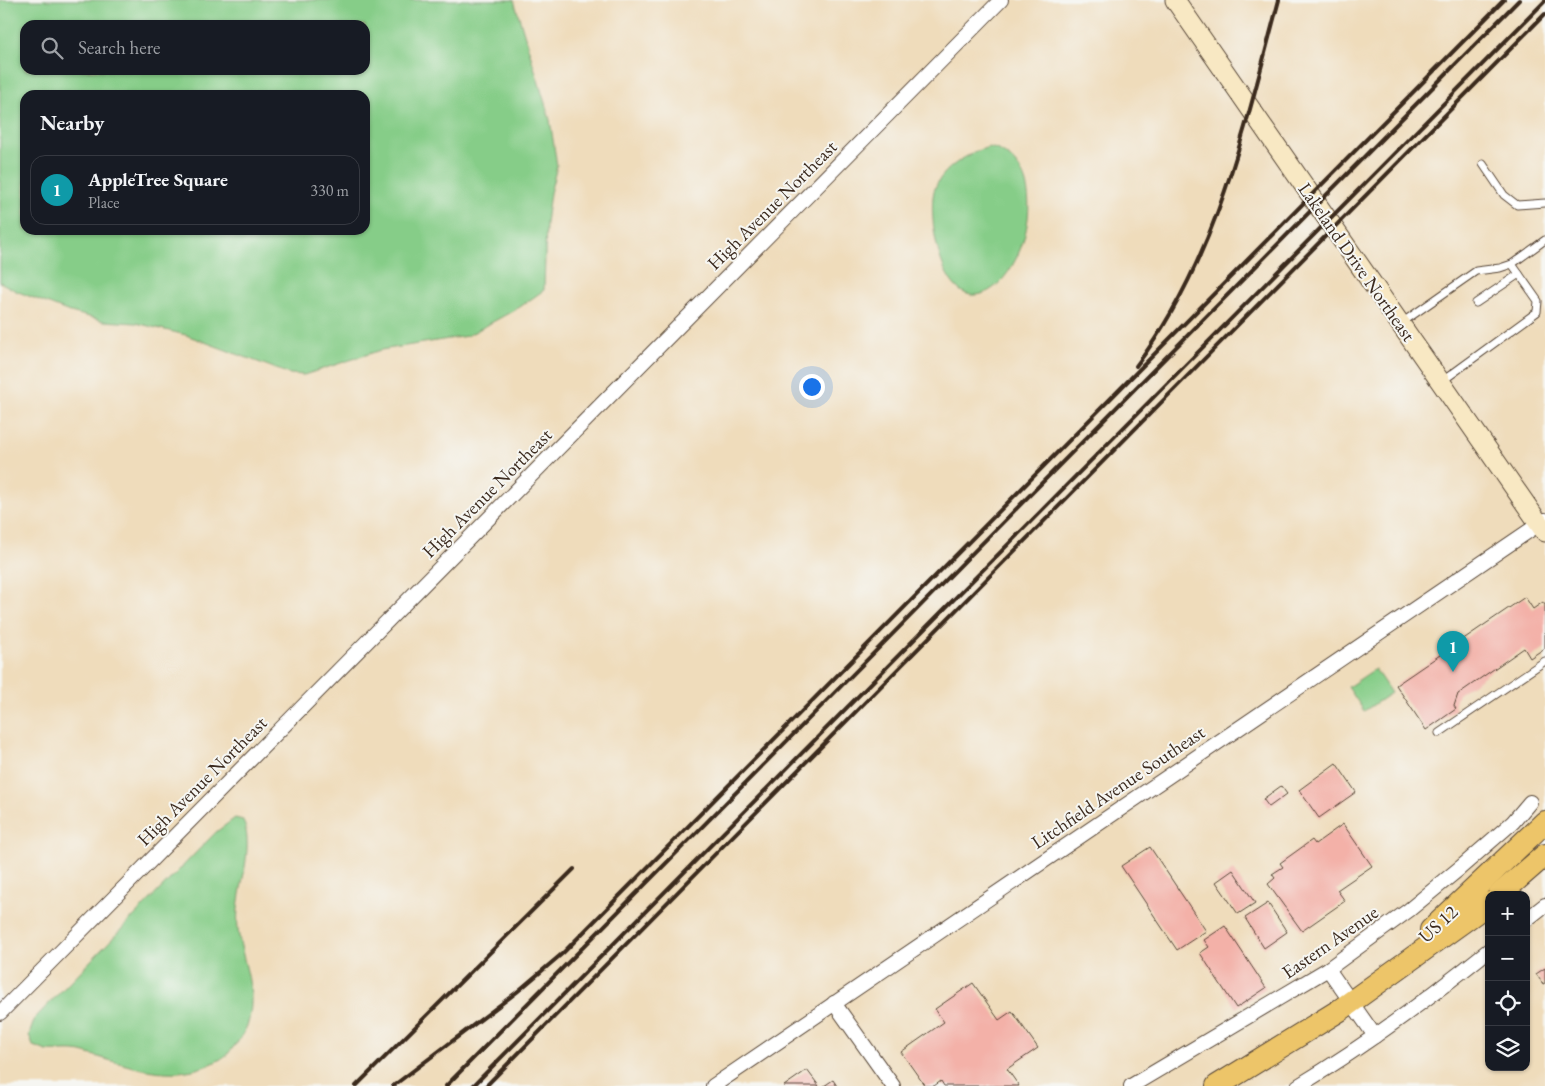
<!DOCTYPE html>
<meta charset="utf-8">
<style>
body{margin:0;font-family:"EB Garamond",serif;background:#242831;color:#f1f3f6}
.controls{position:absolute;right:15px;bottom:15px;display:grid;overflow:hidden;border-radius:10px;box-shadow:0 1px 4px #0004}
.controls button{width:45px;height:45px;display:grid;place-items:center;padding:0;border:0;border-bottom:1px solid #363941;background:#171b24;color:#f1f3f6;font:25px sans-serif}
.you{position:absolute;left:811px;top:386px;width:18px;height:18px;margin:-12px;border:4px solid #fff;border-radius:50%;background:#1a73e8;box-shadow:0 0 0 8px #1a73e833}
.badge{display:grid;place-items:center;width:32px;height:32px;border-radius:50%;background:#d690ce;color:#fff;font-size:16px;font-weight:700}
.pin{position:absolute;translate:-50% -41px;filter:drop-shadow(0 1px 2px #0008)}
.pin::after{content:'';position:absolute;top:26px;width:18px;height:15px;background:inherit;clip-path:polygon(0 0,100% 0,50% 100%)}
.list{margin:0;padding:0;list-style:none}
h2{display:flex;justify-content:space-between;align-items:center;height:65px;margin:0;padding:0 20px;font-size:21px}
h2 small{font-size:16px;font-weight:400;color:#9ea1a6}
.list li{display:grid;grid-template-columns:32px 1fr auto;gap:15px;align-items:center;box-sizing:border-box;height:70px;margin:0 10px 10px;padding:0 10px;border:1px solid #363941;border-radius:15px}
.list b{display:block;font-size:19px;white-space:nowrap}
.list p{margin:0;font-size:16px;white-space:nowrap;color:#9ea1a6}
.list em{font-size:16px;font-style:normal;color:#9ea1a6}
.icon{flex:none;width:28px;height:28px;fill:none;stroke:currentColor;stroke-width:2;stroke-linecap:round;stroke-linejoin:round}
.map{position:relative;flex:none;width:1545px;height:1086px;overflow:hidden}
.search{position:absolute;background:#171b24;box-shadow:0 1px 4px #0004;left:20px;top:20px;width:350px;height:55px;display:flex;align-items:center;gap:12px;box-sizing:border-box;padding:0 18px;border-radius:15px;color:#9ea1a6;font-size:19px}
.panel{position:absolute;background:#171b24;box-shadow:0 1px 4px #0004;left:20px;top:90px;width:350px;height:145px;border-radius:15px}
.map>svg:first-child{display:block}
</style>
<div class="map">
<svg width="1545" height="1086" viewBox="0 0 1545 1086">
<rect width="100%" height="100%" fill="#f6f6f2"/>
<filter id="ink" filterUnits="userSpaceOnUse"><feTurbulence type="fractalNoise" baseFrequency=".02" numOctaves="2"/><feDisplacementMap in="SourceGraphic" scale="10" xChannelSelector="R" yChannelSelector="G"/><feConvolveMatrix kernelMatrix="1 2 1 2 8 2 1 2 1" color-interpolation-filters="sRGB"/></filter>
<filter id="wash" filterUnits="userSpaceOnUse"><feTurbulence type="fractalNoise" baseFrequency=".0096" numOctaves="4" result="noise"/><feDisplacementMap in="SourceGraphic" scale="20" xChannelSelector="R" yChannelSelector="G"/><feGaussianBlur stdDeviation="1.12" result="paint"/><feColorMatrix in="noise" values="0 0 0 0 0 0 0 0 0 0 0 0 0 0 0 0 0 1.4 0 .05"/><feComposite in="paint" operator="in"/></filter>
<g filter="url(#wash)">
<rect width="100%" height="100%" fill="#efdcbb"/>
<g fill="#86cd88" stroke="#607c53" fill-rule="evenodd">
<path d="M0 0H514L550 120 557 166 550 193 546 223 544 290 520 307 467 336 381 350 304 375 290 374 186 335 136 323 104 321 67 311 16 291 0 282ZM25 25H365V70H25ZM25 95H365V230H25Z"/>
<path d="M989 147C1063 165 1020 300 971 295 939 291 928 216 934 191 941 168 969 153 989 147Z"/>
<path d="M1375 669 1391 693 1364 711 1348 687Z"/>
<path d="M235 818 243 820C256 853 234 893 238 929 241 957 255 985 250 1014 248 1031 236 1044 226 1056 178 1086 137 1068 85 1053 72 1049 60 1052 47 1051 43 1050 37 1047 33 1046L29 1035 35 1018 216 832Z"/>
</g>
<g id="blocks">
<g fill="#f3b1a8">
<path d="M1525 597 1533 609 1543 602 1545 605V648L1530 658 1524 648 1458 694 1454 706 1456 709 1426 730 1396 685Z"/>
<path d="M1336 763 1356 792 1319 818 1299 790Z"/>
<path d="M1281 786 1287 794 1269 807 1263 799Z"/>
<path d="M1343 824 1372 866 1337 890 1345 901 1302 931 1268 884 1275 878 1272 874 1283 867 1280 863 1312 840 1315 844Z"/>
<path d="M1150 847 1206 931 1177 950 1121 866Z"/>
<path d="M1233 870 1255 903 1238 914 1216 882Z"/>
<path d="M1268 903 1287 932 1264 948 1245 918Z"/>
<path d="M1225 926 1266 988 1236 1008 1200 953 1209 947 1204 940Z"/>
<path d="M1545 968V983L1543 984 1536 974Z"/>
<path d="M973 983 999 1020 1012 1011 1038 1048 1007 1069 1019 1086H944L941 1081 934 1086H925L901 1052 944 1022 935 1009Z"/>
<path d="M807 1070 819 1086H784Z"/>
<path d="M833 1080 837 1086H824Z"/>
</g>
</g>
</g>
<g filter="url(#ink)">
<use href="#blocks" fill-opacity="0" stroke="#564536" stroke-width="1"/>
<g fill="none" stroke-linecap="round" stroke-linejoin="round">
<defs>
<g id="service">
<path d="M1483 164 1504 195 1517 205 1545 203"/>
<path d="M1476 303 1519 274"/>
<path d="M1400 324 1476 271 1500 268 1512 264 1545 240"/>
<path d="M1441 382 1537 312 1538 301 1512 264"/>
<path d="M1439 733 1545 661"/>
</g>
<g id="minor">
<path d="M1526 920 1545 905"/>
<path d="M1328 969 1375 1036"/>
<path d="M834 1003 893 1086"/>
<path d="M0 1013 1001 0"/>
<path d="M713 1086 1545 520"/>
<path d="M1131 1086 1328 969 1409 910 1460 868 1513 822 1530 802"/>
<path d="M1298 1086C1365 1046 1428 999 1489 950"/>
</g>
<path id="secondary" d="M1175 0 1545 532"/>
<g id="trunk">
<path d="M1499 895 1545 855"/>
<path d="M1431 930 1545 822"/>
<path d="M1217 1086 1340 1010 1489 903"/>
</g>
</defs>
<use href="#service" stroke="#564536" stroke-width="9"/>
<use href="#minor" stroke="#564536" stroke-width="16"/>
<use href="#secondary" stroke="#564536" stroke-width="21"/>
<use href="#trunk" stroke="#564536" stroke-width="24"/>
<use href="#service" stroke="#fff" stroke-width="7"/>
<use href="#minor" stroke="#fff" stroke-width="14"/>
<use href="#secondary" stroke="#f8e8c3" stroke-width="19"/>
<use href="#trunk" stroke="#edc569" stroke-width="22"/>
<g stroke="#3b2a1e" stroke-width="4">
<path d="M1136 366C1217 259 1245 127 1279 0"/>
<path d="M356 1086 574 869"/>
<path d="M393 1086 517 992 563 953 1504 0"/>
<path d="M446 1086 1519 0"/>
<path d="M473 1086 1545 1"/>
<path d="M486 1086 1545 14"/>
</g>
</g>
</g>
<g text-anchor="middle" dominant-baseline="central" stroke-width="4" stroke-linejoin="round" paint-order="stroke">
<g font-size="19" fill="#3b2a1e" stroke="#f6f6f2">
<text transform="translate(772 205) rotate(-45)">High Avenue Northeast</text>
<text transform="translate(1357 262) rotate(55)">Lakeland Drive Northeast</text>
<text transform="translate(487 493) rotate(-45)">High Avenue Northeast</text>
<text transform="translate(202 781) rotate(-45)">High Avenue Northeast</text>
<text transform="translate(1118 787) rotate(-34)">Litchfield Avenue Southeast</text>
<text transform="translate(1438 924) rotate(-43)">US 12</text>
<text transform="translate(1330 942) rotate(-35)">Eastern Avenue</text>
</g>
</g>
</svg>
<div class="controls">
<button>+</button>
<button>−</button>
<button><svg class="icon" aria-label="locate" viewBox="0 0 24 24"><circle cx="12" cy="12" r="6"/><path d="M12 2v4M12 18v4M2 12h4M18 12h4"/></svg></button>
<button><svg class="icon" aria-label="layers" viewBox="0 0 24 24"><path d="M12 4l9 5-9 5-9-5zM3 14l9 5 9-5"/></svg></button>
</div>
<div class="you"></div>
<div class="pin badge" style="left:1453px;top:672px;background:#0f9aa8">1</div>
<div class="search"><svg class="icon" aria-label="search" viewBox="0 0 24 24"><circle cx="10" cy="10" r="6"/><path d="M15 15l6 6"/></svg>Search here</div>
<section class="panel">
<h2>Nearby<small></small></h2>
<ul class="list">
<li><span class="badge" style="background:#0f9aa8">1</span><div><b>AppleTree Square</b><p>Place</p></div><em>330 m</em></li>
</ul>
</section>
</div>
